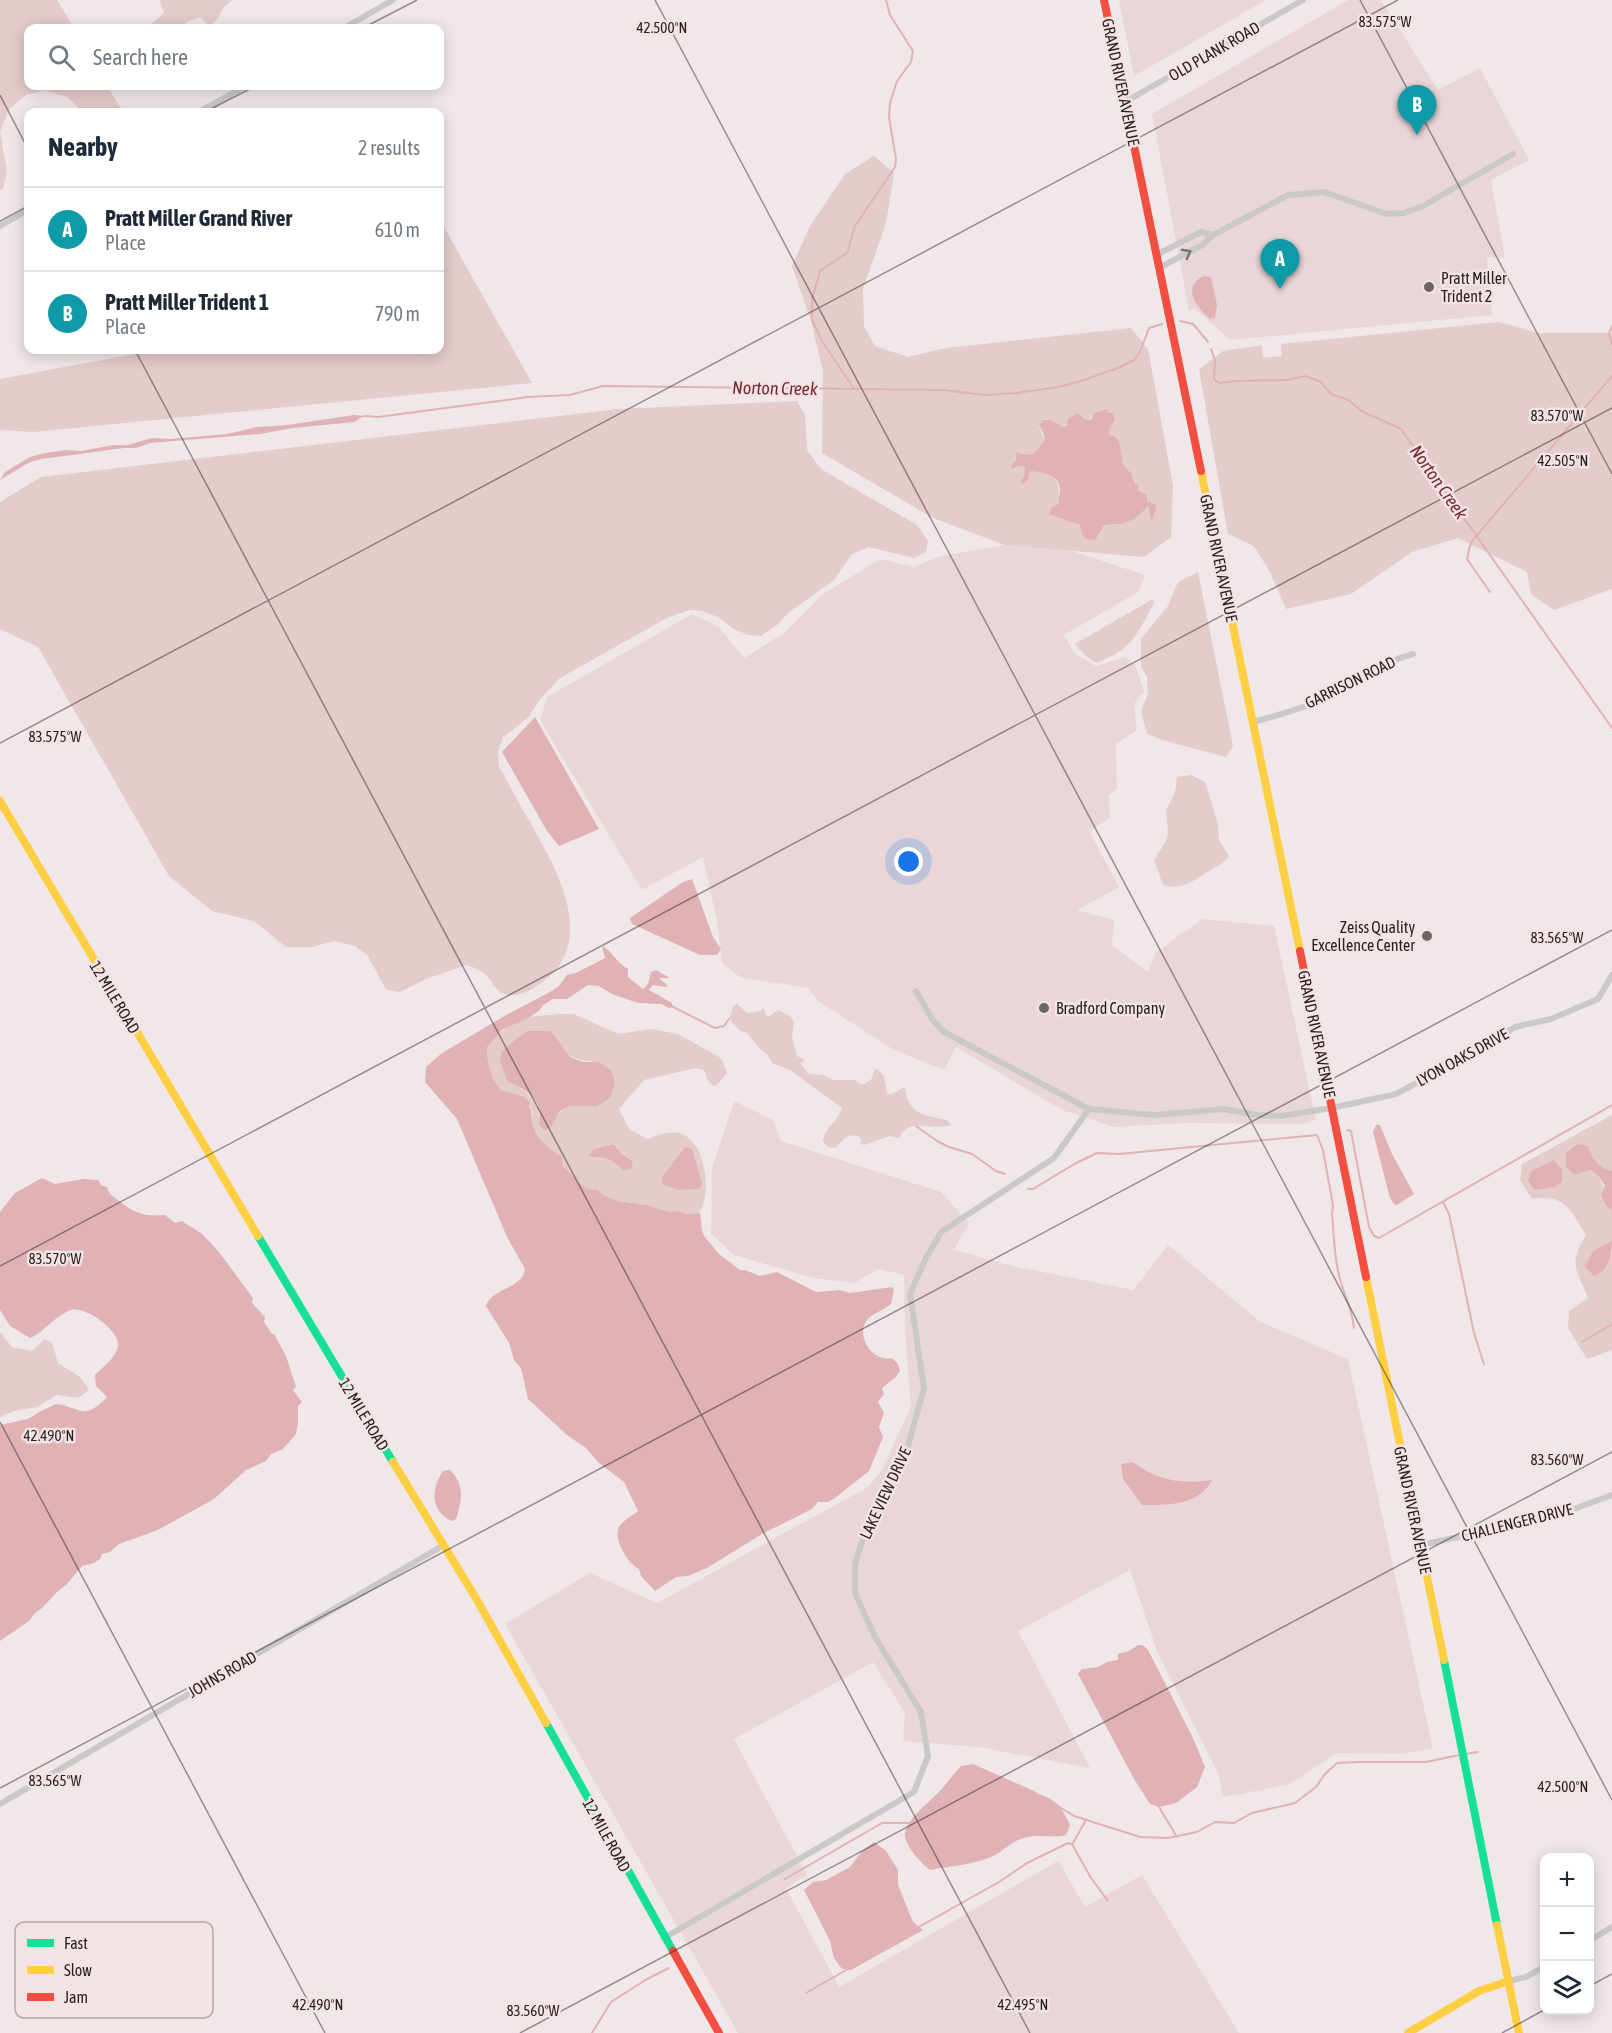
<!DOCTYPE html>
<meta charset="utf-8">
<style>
body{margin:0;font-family:"Asap Condensed",sans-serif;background:#f6f6f7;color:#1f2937}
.controls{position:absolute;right:18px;bottom:18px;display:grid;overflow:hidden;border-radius:12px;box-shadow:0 3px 15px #0003}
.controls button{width:54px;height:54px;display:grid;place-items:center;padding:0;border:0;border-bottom:2px solid #e0e1e3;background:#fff;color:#1f2937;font:30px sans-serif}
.you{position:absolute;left:909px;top:862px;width:21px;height:21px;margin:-15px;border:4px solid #fff;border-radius:50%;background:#1a73e8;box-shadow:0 0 0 9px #1a73e833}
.badge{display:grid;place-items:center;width:39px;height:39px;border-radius:50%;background:#1a73e8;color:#fff;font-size:20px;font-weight:700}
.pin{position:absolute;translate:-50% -50px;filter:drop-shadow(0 2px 3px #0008)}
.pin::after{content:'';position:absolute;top:32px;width:21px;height:18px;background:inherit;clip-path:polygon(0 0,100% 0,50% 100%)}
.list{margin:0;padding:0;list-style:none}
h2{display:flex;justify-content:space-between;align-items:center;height:78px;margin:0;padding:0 24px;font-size:26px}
h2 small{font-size:20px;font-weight:400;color:#747a83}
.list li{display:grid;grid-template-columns:39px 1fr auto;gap:18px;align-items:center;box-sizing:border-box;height:84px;padding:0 24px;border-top:2px solid #e0e1e3}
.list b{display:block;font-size:22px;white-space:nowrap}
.list p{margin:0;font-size:20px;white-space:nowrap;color:#747a83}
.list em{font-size:20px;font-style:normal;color:#747a83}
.icon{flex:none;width:33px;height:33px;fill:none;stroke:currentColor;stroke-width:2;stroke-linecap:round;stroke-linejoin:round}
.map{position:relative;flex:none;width:1612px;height:2033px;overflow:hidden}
.search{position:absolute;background:#fff;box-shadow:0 3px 15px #0003;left:24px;top:24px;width:420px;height:66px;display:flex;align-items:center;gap:15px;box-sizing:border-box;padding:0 21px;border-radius:12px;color:#747a83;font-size:22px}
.panel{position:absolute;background:#fff;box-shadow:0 3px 15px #0003;left:24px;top:108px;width:420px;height:246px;border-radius:12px}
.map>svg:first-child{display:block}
</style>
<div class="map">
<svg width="1612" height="2033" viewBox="0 0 1612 2033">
<rect width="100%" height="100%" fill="#f0e7e8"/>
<g fill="#e9d7d8">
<path d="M1119 0H1266L1134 76Z"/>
<path d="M1348 0H1381L1438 90 1480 68 1529 160 1491 180 1505 258 1487 257 1492 315 1230 340 1195 309 1189 310 1152 114Z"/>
<path d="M1005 545 1072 551 1145 575 1138 592 1064 635 1075 654 1096 666 1125 657 1135 664 1144 692 1134 704 1137 730 1116 744 1117 789 1109 795 1110 818 1089 831 1119 887 1077 910 1114 920 1112 945 1148 972 1155 953 1202 919 1274 926 1316 1120 1301 1124 1188 1123 1114 1127 1062 1110 956 1047 944 1070 894 1050 818 1001 808 988 740 977 722 963 717 921 703 857 642 890 540 720 547 697 692 614 719 627 744 658 784 633 823 594 880 559 914 567 941 556Z"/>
<path d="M734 1101 773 1120 781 1141 941 1192 969 1223 954 1250 1017 1267 1133 1290 1168 1245 1259 1321 1348 1359 1433 1749 1398 1754 1337 1753 1288 1785 1223 1797 1218 1773 1157 1651 1130 1570 1018 1631 1090 1768 979 1747 903 1741 905 1713 873 1662 734 1739 807 1875 786 1888 839 1987 1058 1861 1085 1907 1142 1875 1239 2033H738L505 1624 590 1573 657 1603 868 1487 882 1470 911 1407 905 1331 904 1275 879 1269 854 1283 813 1278 734 1255 711 1233 712 1169Z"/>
</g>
<g fill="#e4cbcc" fill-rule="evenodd">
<path d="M0 0H57L74 28H28V86H107L123 112H83L67 97 45 90 26 95 9 109 0 132 7 171 3 189 0 191Z"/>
<path d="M159 0H232C229 3 226 5 224 7 218 15 219 23 208 25L200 17 187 22 184 26 186 28H151L153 22 164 13Z"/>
<path d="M874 156 894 173 886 223 863 289 864 326 875 346 908 357 946 348 1131 328 1148 349 1173 486 1171 537 1144 557 1005 545 933 518 822 453 823 372 811 321 792 266 810 226 845 174ZM1107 409 1108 413H1113L1115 420 1110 428 1109 435C1126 446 1116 450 1123 463 1125 467 1130 471 1132 475 1137 484 1141 501 1153 503L1152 521H1150L1148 506C1142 513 1131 522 1120 523 1113 523 1118 521 1111 523 1108 524 1105 527 1102 528 1086 533 1064 518 1052 508L1059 505C1061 481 1056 472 1030 471L1028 480 1023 484 1022 479 1025 474 1024 466H1020L1014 469 1011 466 1019 452 1027 455 1036 452 1045 440 1039 427 1046 419 1063 427 1079 414 1082 418 1088 420 1100 411Z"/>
<path d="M440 220 532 383 33 432 0 430V379L140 353 145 350H440Z"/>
<path d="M1499 322 1538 333H1612V589L1554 610 1531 594 1527 572 1458 538 1412 552 1351 594 1286 609 1270 572 1254 546 1228 534 1199 369 1223 351 1262 345 1263 358 1282 356 1281 344Z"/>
<path d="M797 401 805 415 807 450 821 469 917 525 928 541 926 552 914 558 869 547 852 554 834 580 788 613 777 625 761 636 748 635 734 629 718 617 702 611 689 610 667 618 560 678 540 699 528 718 503 737 498 752 499 766C509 784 519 803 530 822 554 865 595 933 550 976 539 985 525 996 510 995 494 994 494 980 483 973 479 969 472 967 466 965L426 979 400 992 386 990 368 956 355 946 334 941 312 947H286L254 921 212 911 169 876 38 647 0 629V502L41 477 619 409Z"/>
<path d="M1198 572 1233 746 1226 757 1162 740 1147 734 1141 711 1148 694 1147 677 1141 667V639L1168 606 1178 582Z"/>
<path d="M1153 599 1154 603C1135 637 1134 648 1096 663L1086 656 1075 644Z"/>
<path d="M1191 775 1205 782 1218 824 1219 840 1229 856C1223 864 1217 866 1209 871 1194 880 1183 891 1163 885L1154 860 1165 843 1168 833 1166 811 1175 792 1177 777Z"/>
<path d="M737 1004 747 1013 761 1011 764 1008 765 1014 768 1017 778 1010 790 1016 794 1022 792 1038 797 1056 805 1060 801 1064 809 1074 824 1075 833 1080H854L862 1085 871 1080 875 1069H877L884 1076 887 1094H892L905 1087C908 1115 924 1115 947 1120L951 1125C929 1132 911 1115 899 1138L890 1136 864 1145 861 1144V1139L858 1136C845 1134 844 1139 836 1148L828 1147 823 1141C825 1127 838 1122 842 1108L790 1070 772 1063 767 1054 759 1048 747 1033 739 1030 729 1019 734 1005Z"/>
<path d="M559 1014H574L618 1034 651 1029 678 1034 721 1058 727 1073 718 1084 713 1086 707 1079 704 1070 696 1068 644 1080 619 1109 629 1129 647 1139C659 1135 672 1129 684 1135 706 1145 712 1195 699 1213L691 1214 676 1211 669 1212 647 1205 618 1201 603 1195 598 1190 588 1189 582 1185 563 1166 562 1157C550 1149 535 1138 533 1123 532 1116 534 1111 529 1106 521 1097 504 1096 498 1087 491 1077 483 1059 487 1047 491 1036 516 1022 527 1018 536 1015 548 1016 559 1014ZM551 1031C568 1055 568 1061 599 1062L597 1106C572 1104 561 1104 550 1128 535 1102 536 1095 507 1081L502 1051 513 1044ZM615 1144 623 1155 632 1160 623 1170C618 1166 612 1160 605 1158 598 1157 595 1158 589 1156L594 1149ZM672 1165 699 1189 678 1190 663 1176Z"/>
<path d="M1612 1115V1171C1598 1167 1593 1160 1588 1146L1566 1153V1167L1574 1175 1591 1170C1604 1181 1605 1190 1607 1207L1612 1210V1240L1593 1251 1607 1267 1612 1253V1350L1587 1359 1568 1328 1569 1311 1588 1298C1576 1267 1568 1265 1586 1235 1570 1210 1566 1194 1532 1199L1520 1180 1522 1164Z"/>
<path d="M0 1332 12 1347 32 1351 45 1339 52 1343 58 1363 80 1377 89 1390 78 1398 57 1395 37 1407 14 1411 0 1417Z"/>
</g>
<g fill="#e0b2b6">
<path d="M1204 276 1211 277 1217 305 1215 318 1210 319C1196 307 1181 286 1204 276Z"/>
<path d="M1107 409 1108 413H1113L1115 420 1110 428 1109 435 1116 437 1120 445 1123 464 1131 473 1135 483 1138 485V490L1147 495V501L1155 504 1156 510 1151 522 1148 506C1143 512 1133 521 1124 523 1106 526 1106 519 1096 539 1084 542 1082 535 1080 525L1049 514 1052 507 1059 504C1058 499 1060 496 1060 490 1060 474 1041 472 1030 471L1028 480 1022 485 1021 481 1025 474 1024 466H1020L1012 469 1011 466 1016 459 1017 452C1026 455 1032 457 1039 448 1040 446 1044 441 1045 439 1045 435 1041 429 1039 425L1044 420H1050L1063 427 1067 425 1068 419 1078 413C1082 417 1085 422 1092 419L1094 413Z"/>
<path d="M354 415 364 416 354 422 293 428 260 434 150 443 136 448H124L42 459 30 462 0 480 5 472 30 457 45 453 66 450 81 451 114 445H128L152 438 170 439 227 434 257 427 287 425Z"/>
<path d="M535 717 599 829 559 846 547 831 502 752Z"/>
<path d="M692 879 713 937 721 949 717 955H700L632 924 630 918 683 882Z"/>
<path d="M602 946C612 950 617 964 628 969V977L643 989 648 984 651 972 656 970 670 978H659L667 985V987L653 985 649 990 672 1003 673 1007 669 1008 661 1004 638 1003 612 994 599 986 588 985 567 999H553L543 1005 540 1010 530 1017 502 1030 487 1047C486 1062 491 1079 501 1090L524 1097 530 1102 529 1106C533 1114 531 1116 533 1125 536 1139 550 1149 562 1157L563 1166 582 1185 588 1189 598 1190 603 1195 618 1201 647 1205 669 1212 676 1211 688 1214 700 1213 702 1230 704 1236 719 1254 740 1270H745L760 1276 777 1272 816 1292 840 1290 850 1293 892 1287 894 1290 891 1304C883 1311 874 1312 867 1320 855 1337 873 1363 892 1358L898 1364 900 1371 896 1377 882 1388 884 1394 878 1402 884 1413 879 1427 883 1437 869 1471 835 1498 828 1502H818L812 1509 762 1534 707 1568 688 1576 676 1577 655 1591 641 1576 639 1569C628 1564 613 1540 619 1527 623 1520 632 1516 638 1511L624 1482 599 1463 586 1448 567 1435 528 1399 521 1368 514 1360 509 1343 486 1306C491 1288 523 1289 525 1269L507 1237 457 1119 425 1082 426 1067 442 1053 508 1014 550 992 559 986 567 975 576 973 605 958Z"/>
<path d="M529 1031H551L570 1057 583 1062H599L611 1070 615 1083 610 1098 597 1106H570L560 1111 550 1128 544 1130 539 1124C545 1099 526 1090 507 1081L500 1060 502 1051C513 1044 518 1035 529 1031Z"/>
<path d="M1376 1125H1380L1392 1154 1414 1194 1397 1205 1394 1204 1390 1198 1373 1132Z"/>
<path d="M614 1144 623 1155 633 1161 631 1169 623 1170C618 1166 612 1160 605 1158 599 1157 595 1158 588 1156L594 1149Z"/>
<path d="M1578 1144 1588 1146C1593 1160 1598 1167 1612 1171V1210L1607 1207 1601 1195 1605 1186 1599 1177 1591 1170 1574 1175 1566 1167V1153Z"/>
<path d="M685 1147 692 1149 702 1184 699 1189 678 1190 662 1184 663 1176Z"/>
<path d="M1554 1160 1562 1170V1182L1554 1187 1534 1190 1528 1180 1531 1171Z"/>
<path d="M42 1178 55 1184 84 1179 98 1180 101 1185 107 1187C109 1195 113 1196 119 1201 134 1213 145 1217 165 1215L175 1223 182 1221C188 1226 196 1229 202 1234 222 1253 236 1276 253 1298L252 1303 265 1317 264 1322 272 1334H274L286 1356 296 1387 293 1390 302 1402 298 1406V1423L296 1434 283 1449 271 1454 266 1461 246 1470 214 1499 158 1530 119 1544 110 1552 102 1554 100 1559 94 1563 82 1566 67 1584 56 1593 42 1608 35 1613 29 1621 0 1641V1425L28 1419 41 1411 56 1404C81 1407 83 1422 107 1397L96 1386 95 1375C102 1368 116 1357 118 1347 121 1331 86 1306 71 1310 55 1315 45 1332 30 1338L10 1326 0 1310V1212L15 1193Z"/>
<path d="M1612 1240C1612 1255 1610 1270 1594 1276L1585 1267 1593 1251Z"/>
<path d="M1133 1462C1155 1480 1184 1485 1212 1480 1199 1506 1167 1505 1142 1505L1123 1479 1121 1464Z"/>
<path d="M450 1470C465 1484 462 1501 456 1519L452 1521C430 1512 431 1488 443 1471Z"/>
<path d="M1138 1645H1143L1148 1650 1192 1736 1205 1767 1197 1787 1176 1803 1159 1807 1150 1804 1134 1779 1078 1674 1082 1669 1098 1667 1107 1662 1118 1660V1654L1129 1651Z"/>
<path d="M973 1764 1034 1791C1041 1796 1046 1796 1052 1800 1060 1804 1066 1817 1070 1825L1066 1835C1052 1839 1038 1833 1024 1838 1011 1841 1003 1852 991 1857 972 1865 950 1866 930 1870 922 1864 903 1844 905 1833 907 1819 928 1803 937 1794 946 1785 953 1774 961 1766Z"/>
<path d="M874 1842 886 1851 898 1870V1885L913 1922 923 1930 851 1970 842 1969 834 1958 830 1941 804 1890 813 1882 826 1880 850 1867 862 1851Z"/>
</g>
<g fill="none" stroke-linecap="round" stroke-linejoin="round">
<g stroke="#e0b2b6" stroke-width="2">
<path d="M1180 321 1193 324 1208 342"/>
<path d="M1612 326 1609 334 1612 344"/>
<path d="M1211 349 1215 360 1214 379 1219 383 1237 381 1287 380 1305 376 1321 382 1331 394 1349 400 1361 411 1401 429 1612 728"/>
<path d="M854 389 822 341 812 320V299L820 271 847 253 855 226 895 167 896 159 889 117 890 103 897 81 911 62 913 51 890 15 886 0"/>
<path d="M364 416 378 417 528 397 570 395 603 386 943 390 985 395 1016 393 1059 387 1081 381 1118 368 1134 360 1140 352 1149 328 1162 324"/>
<path d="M1490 592 1467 559 1470 546 1473 540 1612 376"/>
<path d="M673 1007 715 1028 724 1026 729 1019"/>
<path d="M916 1126 937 1141 949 1147 972 1154 996 1171 1005 1174"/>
<path d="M1347 1130 1351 1131 1369 1227 1374 1236 1379 1238 1612 1105"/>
<path d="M1028 1189H1033L1076 1163 1097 1153 1119 1154 1317 1135 1323 1150 1333 1205 1332 1214C1334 1235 1334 1258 1340 1279 1345 1297 1352 1309 1354 1328"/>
<path d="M1443 1202 1449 1214 1474 1333 1484 1364"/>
<path d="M1582 1342 1612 1324"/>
<path d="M1465 1754 1478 1752"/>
<path d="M1058 1806 1074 1816 1140 1837 1168 1838 1197 1832 1215 1822 1234 1823 1252 1813 1295 1803 1316 1787 1325 1774 1337 1763 1358 1762H1426L1459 1755"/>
<path d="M1159 1807 1177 1837"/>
<path d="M1073 1843 1086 1820"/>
<path d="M1072 1844 1091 1878 1108 1901"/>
<path d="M785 1879 882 1823H912"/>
<path d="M917 1928 999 1882 1027 1863 1068 1843 1072 1844"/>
<path d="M806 1993 848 1969"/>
<path d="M592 2033 611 2002 647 1979 669 1968"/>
</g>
<g stroke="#cbc8c9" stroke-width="6">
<path d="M344 28 393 0"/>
<path d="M1125 102 1303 0"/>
<path d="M199 112 246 86"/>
<path d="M0 226 28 210"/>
<path d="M1156 255 1201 232 1213 235"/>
<path d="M1159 268 1202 245 1213 235 1288 195 1324 192 1387 214 1404 213 1423 206 1513 154"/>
<path d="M1253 722C1275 716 1299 710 1320 700 1354 683 1376 664 1413 654"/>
<path d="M916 991 932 1019 944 1032 1089 1109 1154 1115 1224 1109 1257 1115 1281 1116 1332 1108 1396 1094 1469 1055 1515 1027 1551 1019 1598 999 1612 975"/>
<path d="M1421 1545 1552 1517 1612 1495"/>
<path d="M0 1804 444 1545"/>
<path d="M664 1938 914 1792 928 1756 921 1712 875 1637 855 1593V1564L869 1519 908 1446 924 1388 910 1294 925 1260 941 1232 1054 1158 1089 1109"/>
<path d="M1590 1940 1612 1927"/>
<path d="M1509 1981 1526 1977 1544 1967"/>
</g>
<g stroke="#16e098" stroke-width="8">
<path d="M258 1236 393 1462"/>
<path d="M1444 1660 1497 1925"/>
<path d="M546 1723 673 1951"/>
</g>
<g stroke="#ffcf43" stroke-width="8">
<path d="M1201 471 1300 951"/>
<path d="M0 801 258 1236"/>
<path d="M1366 1277 1444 1660"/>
<path d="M393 1462 477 1600 546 1723"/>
<path d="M1497 1925 1519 2033"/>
<path d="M1408 2033 1479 1991 1509 1981"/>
</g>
<g stroke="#f24e42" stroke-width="8">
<path d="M1104 0 1201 471"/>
<path d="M1300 951 1366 1277"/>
<path d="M673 1951 719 2033"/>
</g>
</g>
<defs><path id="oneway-chevron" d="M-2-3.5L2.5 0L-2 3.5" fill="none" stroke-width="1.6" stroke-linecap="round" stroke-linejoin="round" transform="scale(1.5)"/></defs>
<use stroke="#787474" href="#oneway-chevron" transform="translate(1187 253) rotate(-28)"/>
<path fill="none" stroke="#251f1f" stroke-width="1.5" stroke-opacity="0.45" d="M655 0 1612 1800M1360 0 1612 474M363 28 417 0M0 95 28 149M205 112 256 86M0 221 28 206M135 350 1030 2033M0 743 1398 0M0 1266 1612 408M0 1422 325 2033M0 1788 1612 930M1590 1986 1612 1974M520 2033 1612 1452M1502 2033 1544 2010"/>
<g fill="#6c6565" stroke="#f4e3e4" stroke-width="2">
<circle cx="1429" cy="287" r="6"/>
<circle cx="1427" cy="936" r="6"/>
<circle cx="1044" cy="1008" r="6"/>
</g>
<g text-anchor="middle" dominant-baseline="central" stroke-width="5" stroke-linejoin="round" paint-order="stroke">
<g font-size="16" fill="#251f1f" stroke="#f4e3e4">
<text transform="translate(1214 51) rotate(-30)">OLD PLANK ROAD</text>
<text transform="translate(1121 82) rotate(78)">GRAND RIVER AVENUE</text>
<text transform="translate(1219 558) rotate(78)">GRAND RIVER AVENUE</text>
<text transform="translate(1350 682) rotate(-26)">GARRISON ROAD</text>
<text transform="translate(115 997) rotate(59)">12 MILE ROAD</text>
<text transform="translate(1317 1034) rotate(78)">GRAND RIVER AVENUE</text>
<text transform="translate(1462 1057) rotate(-29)">LYON OAKS DRIVE</text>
<text transform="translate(364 1414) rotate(59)">12 MILE ROAD</text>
<text transform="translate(885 1493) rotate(-65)">LAKE VIEW DRIVE</text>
<text transform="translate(1413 1510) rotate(78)">GRAND RIVER AVENUE</text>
<text transform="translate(1517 1522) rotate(-14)">CHALLENGER DRIVE</text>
<text transform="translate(222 1674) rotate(-30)">JOHNS ROAD</text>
<text transform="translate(607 1835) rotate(61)">12 MILE ROAD</text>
</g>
<g font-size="16" fill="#251f1f" stroke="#f4e3e4" text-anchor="start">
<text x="1441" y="278">Pratt Miller<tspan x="1441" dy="18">Trident 2</tspan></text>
<text x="1415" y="927" text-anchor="end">Zeiss Quality<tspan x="1415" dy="18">Excellence Center</tspan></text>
<text x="1056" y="1008">Bradford Company</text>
</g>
<g font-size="18" font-style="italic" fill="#742a36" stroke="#f4e3e4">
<text transform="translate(775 388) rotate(1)">Norton Creek</text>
<text transform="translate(1439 482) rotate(55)">Norton Creek</text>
</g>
</g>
<rect x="15" y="1922" width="198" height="96" rx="9" fill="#f4e3e4" stroke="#b6a8a9" stroke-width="1.5"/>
<rect x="27" y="1939" width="27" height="8" fill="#16e098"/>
<rect x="27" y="1966" width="27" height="8" fill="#ffcf43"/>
<rect x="27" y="1993" width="27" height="8" fill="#f24e42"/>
<g font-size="16" fill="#251f1f">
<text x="64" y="1949">Fast</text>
<text x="64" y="1976">Slow</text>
<text x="64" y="2003">Jam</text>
</g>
<g font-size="15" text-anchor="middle" fill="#251f1f" stroke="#f4e3e4" stroke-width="5" stroke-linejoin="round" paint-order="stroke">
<text x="1385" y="27">83.575°W</text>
<text x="662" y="33">42.500°N</text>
<text x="1557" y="421">83.570°W</text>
<text x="1563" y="466">42.505°N</text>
<text x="55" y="742">83.575°W</text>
<text x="1557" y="943">83.565°W</text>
<text x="55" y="1264">83.570°W</text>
<text x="49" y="1441">42.490°N</text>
<text x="1557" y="1465">83.560°W</text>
<text x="55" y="1786">83.565°W</text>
<text x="1563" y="1792">42.500°N</text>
<text x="318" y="2010">42.490°N</text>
<text x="1023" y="2010">42.495°N</text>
<text x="533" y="2016">83.560°W</text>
</g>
</svg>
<div class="controls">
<button>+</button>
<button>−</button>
<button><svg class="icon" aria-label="layers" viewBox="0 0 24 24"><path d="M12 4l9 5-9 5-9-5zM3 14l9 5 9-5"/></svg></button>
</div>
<div class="you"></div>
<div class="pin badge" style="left:1280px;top:289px;background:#0f9aa8">A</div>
<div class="pin badge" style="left:1417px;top:135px;background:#0f9aa8">B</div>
<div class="search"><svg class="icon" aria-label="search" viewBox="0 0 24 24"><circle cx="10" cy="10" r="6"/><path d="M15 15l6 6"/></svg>Search here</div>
<section class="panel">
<h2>Nearby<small>2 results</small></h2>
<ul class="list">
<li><span class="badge" style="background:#0f9aa8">A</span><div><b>Pratt Miller Grand River</b><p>Place</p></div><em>610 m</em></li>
<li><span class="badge" style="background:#0f9aa8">B</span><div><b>Pratt Miller Trident 1</b><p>Place</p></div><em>790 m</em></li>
</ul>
</section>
</div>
